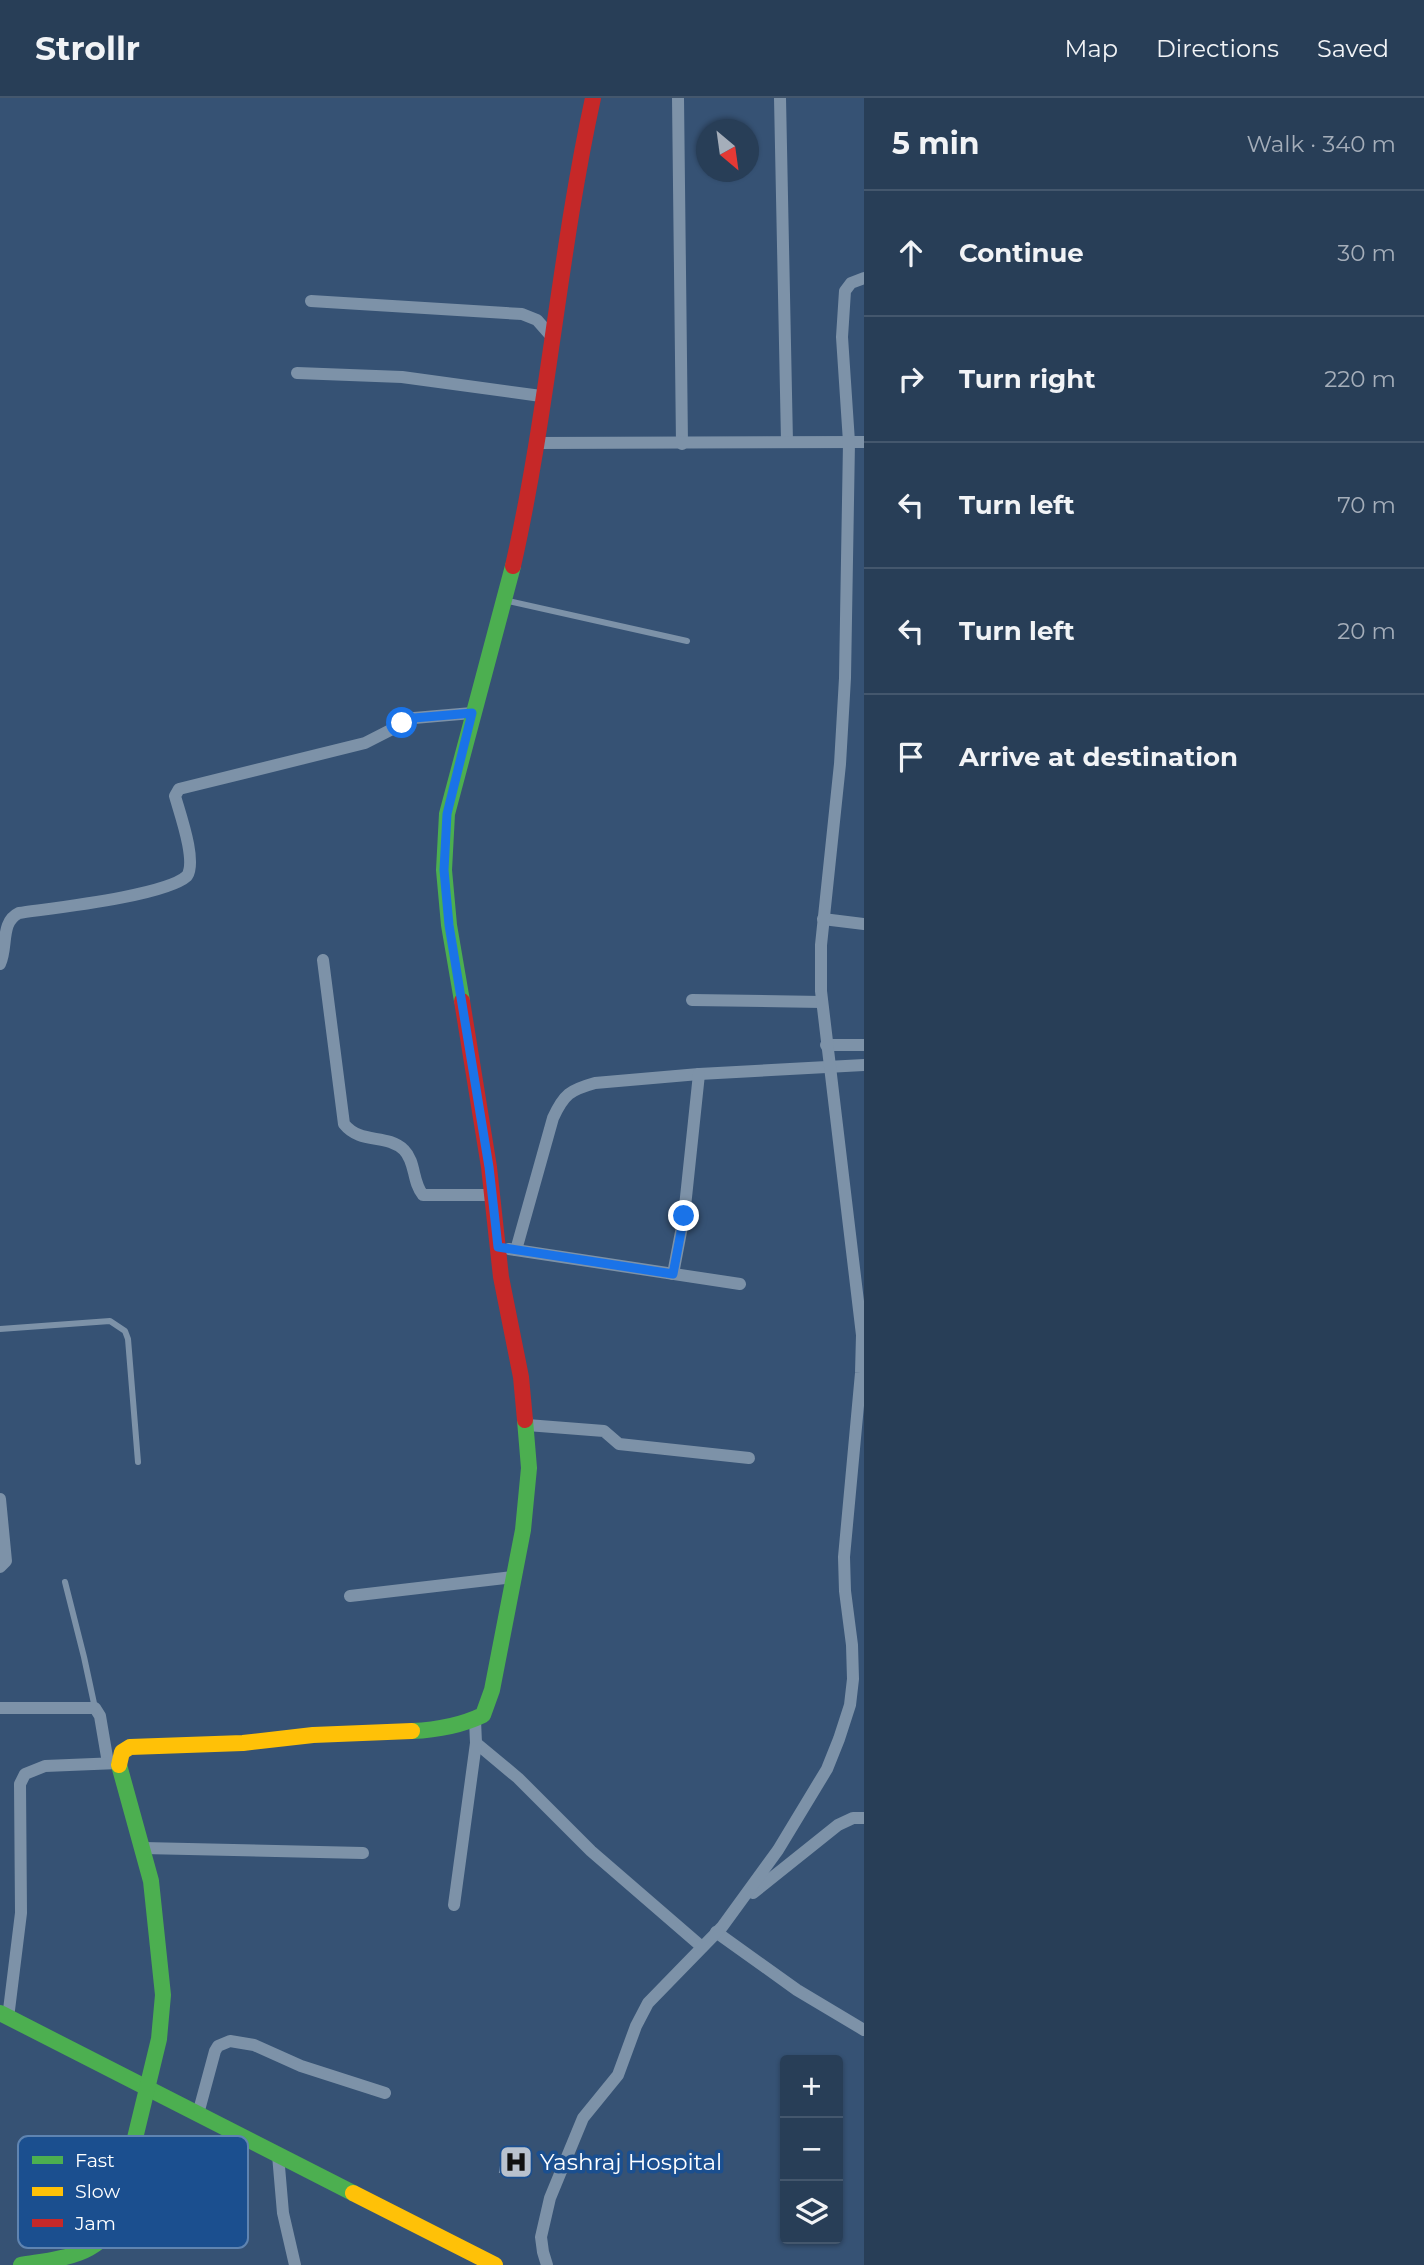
<!DOCTYPE html>
<meta charset="utf-8">
<style>
body{margin:0;font-family:Montserrat,sans-serif;background:#344961;color:#f1f3f6}
.controls{position:absolute;right:21px;bottom:21px;display:grid;overflow:hidden;border-radius:7px;box-shadow:0 2px 5px #0004}
.controls button{width:63px;height:63px;display:grid;place-items:center;padding:0;border:0;border-bottom:2px solid #44576d;background:#283e57;color:#f1f3f6;font:35px sans-serif}
.compass{position:absolute;left:696px;top:21px;width:63px;height:63px;border-radius:50%;background:#283e57;box-shadow:0 2px 5px #0004;rotate:151deg}
.stop{position:absolute;width:21px;height:21px;margin:-16px;border:5px solid #1a73e8;border-radius:50%;background:#fff}
.stop.end{background:#1a73e8;border-color:#fff;box-shadow:0 2px 7px #0008}
.list{margin:0;padding:0;list-style:none}
h2{display:flex;justify-content:space-between;align-items:center;height:91px;margin:0;padding:0 28px;font-size:30px}
h2 small{font-size:23px;font-weight:400;color:#a5aeba}
.list li{display:grid;grid-template-columns:46px 1fr auto;gap:21px;align-items:center;box-sizing:border-box;height:126px;padding:0 28px;border-top:2px solid #44576d}
.list b{display:block;font-size:26px;white-space:nowrap}
.list em{font-size:23px;font-style:normal;color:#a5aeba}
.icon{flex:none;width:38px;height:38px;fill:none;stroke:currentColor;stroke-width:2;stroke-linecap:round;stroke-linejoin:round}
.map{position:relative;flex:none;width:864px;height:2167px;overflow:hidden}
header{display:flex;align-items:center;gap:42px;box-sizing:border-box;height:98px;padding:0 35px;background:#283e57;border-bottom:2px solid #44576d}
header strong{font-size:33px}
nav{display:flex;gap:38px;margin-inline-start:auto;font-size:24px}
main{display:flex}
aside{flex:1;background:#283e57}
.map>svg:first-child{display:block}
</style>
<header>
<strong>Strollr</strong>
<nav><a>Map</a><a>Directions</a><a>Saved</a></nav>
</header>
<main>
<div class="map">
<svg width="864" height="2167" viewBox="0 0 864 2167">
<rect width="100%" height="100%" fill="#365274"/>
<path fill="#526984" stroke="#92a2b6" stroke-width="2" d="M503 2055 524 2058 521 2077 500 2074Z"/>
<g fill="none" stroke-linecap="round" stroke-linejoin="round">
<g stroke="#7d92a8" stroke-width="6">
<path d="M508 503 687 543"/>
<path d="M0 1231 110 1223 125 1233 128 1241 138 1364"/>
<path d="M65 1484 84 1559 95 1610"/>
</g>
<g stroke="#7d92a8" stroke-width="12">
<path d="M678 0 682 346"/>
<path d="M780 0 787 344"/>
<path d="M311 203 522 216 537 222 552 239"/>
<path d="M297 275 402 279 541 298"/>
<path d="M535 345 864 344"/>
<path d="M823 821 864 826"/>
<path d="M323 862 344 1026C361 1047 386 1035 404 1052 416 1064 412 1084 423 1097H491"/>
<path d="M0 866C8 849 0 824 19 815 53 810 165 798 187 778 197 763 180 716 175 698L179 691 365 645 414 620 472 615"/>
<path d="M692 902 822 904"/>
<path d="M826 947H864"/>
<path d="M509 1151 740 1186"/>
<path d="M516 1152 553 1020C564 996 570 992 595 985L699 976 864 967"/>
<path d="M673 1176 684 1118 699 976"/>
<path d="M527 1327 604 1333 619 1346 749 1360"/>
<path d="M0 1401 6 1463 0 1469"/>
<path d="M350 1498 513 1479"/>
<path d="M1 1610H95L100 1618 108 1665"/>
<path d="M476 1645 518 1680 591 1753 702 1849"/>
<path d="M143 1750 363 1755"/>
<path d="M753 1795 838 1727 853 1720H864"/>
<path d="M454 1807 476 1645 475 1622"/>
<path d="M716 1834 797 1892 864 1932"/>
<path d="M8 1920 21 1815 20 1686 25 1676 45 1668 118 1665"/>
<path d="M198 2016 215 1953 218 1948 230 1943 254 1947 301 1968 385 1995"/>
<path d="M278 2057 283 2115 295 2167"/>
<path d="M547 2167 543 2154 541 2139 550 2100 583 2020 618 1977 636 1928 648 1905 722 1829 778 1752 827 1671 839 1641 850 1607 853 1581 852 1547 845 1493 844 1459 861 1275 862 1237 821 893V847L840 666 845 580 849 344 842 239 845 193 851 185 864 180"/>
</g>
<g stroke="#4caf50" stroke-width="16">
<path d="M462 903 449 827 444 772 447 716 513 468"/>
<path d="M412 1633C437 1632 460 1628 483 1617L492 1592 523 1432 529 1370 525 1322"/>
<path d="M0 1915 353 2095"/>
<path d="M21 2167C56 2161 93 2160 114 2127L159 1941 163 1897 151 1783 119 1667"/>
</g>
<g stroke="#ffc107" stroke-width="16">
<path d="M119 1667 122 1654 130 1649 243 1645 313 1637 412 1633"/>
<path d="M353 2095 495 2167"/>
</g>
<g stroke="#c62828" stroke-width="16">
<path d="M513 468C548 314 559 155 593 0"/>
<path d="M462 903 489 1069 501 1179 521 1279 525 1322"/>
</g>
</g>
<g fill="none" stroke-linecap="round" stroke-linejoin="round">
<path stroke="#1a73e8" stroke-width="9" d="M402 625 414 620 472 615 447 716 444 772 449 827 489 1069 498 1149 673 1176 684 1118"/>
</g>
<defs>
<symbol id="hospital-square" viewBox="-11 -11 22 22"><rect x="-9" y="-9" width="18" height="18" rx="4" fill="#b9c2ce" stroke="#1b4f8f"/><path d="M-5-5h3v3.5h4V-5h3V5h-3V1.5h-4V5h-3Z" fill="#111"/></symbol>
</defs>
<g fill-rule="evenodd">
<use href="#hospital-square" x="497" y="2045" width="38" height="38"/>
</g>
<g text-anchor="middle" dominant-baseline="central" stroke-width="7" stroke-linejoin="round" paint-order="stroke">
<g font-size="23" fill="#fff" stroke="#1b4f8f" text-anchor="start">
<text x="540" y="2064">Yashraj Hospital</text>
</g>
</g>
<rect x="18" y="2038" width="230" height="112" rx="10" fill="#1b4f8f" stroke="#5f84b1" stroke-width="2"/>
<rect x="32" y="2058" width="31" height="8" fill="#4caf50"/>
<rect x="32" y="2089" width="31" height="9" fill="#ffc107"/>
<rect x="32" y="2121" width="31" height="8" fill="#c62828"/>
<g font-size="19" fill="#fff">
<text x="75" y="2069">Fast</text>
<text x="75" y="2100">Slow</text>
<text x="75" y="2132">Jam</text>
</g>
</svg>
<div class="controls">
<button>+</button>
<button>−</button>
<button><svg class="icon" aria-label="layers" viewBox="0 0 24 24"><path d="M12 4l9 5-9 5-9-5zM3 14l9 5 9-5"/></svg></button>
</div>
<svg class="compass" viewBox="-18 -18 36 36"><path d="M0-13l5 13h-10z" fill="#e53935"/><path d="M0 13l5-13h-10z" fill="#a5aeba"/></svg>
<div class="stop" style="left:402px;top:625px"></div>
<div class="stop end" style="left:684px;top:1118px"></div>
</div>
<aside>
<h2>5 min<small>Walk · 340 m</small></h2>
<ul class="list">
<li><svg class="icon" aria-label="ahead" viewBox="0 0 24 24"><path d="M12 20V5M6 11l6-6 6 6"/></svg><div><b>Continue</b></div><em>30 m</em></li>
<li><svg class="icon" aria-label="right" viewBox="0 0 24 24"><path d="M7 20v-9h11M14 6l5 5-5 5"/></svg><div><b>Turn right</b></div><em>220 m</em></li>
<li><svg class="icon" aria-label="left" viewBox="0 0 24 24"><path d="M17 20v-9H6M10 6l-5 5 5 5"/></svg><div><b>Turn left</b></div><em>70 m</em></li>
<li><svg class="icon" aria-label="left" viewBox="0 0 24 24"><path d="M17 20v-9H6M10 6l-5 5 5 5"/></svg><div><b>Turn left</b></div><em>20 m</em></li>
<li><svg class="icon" aria-label="arrive" viewBox="0 0 24 24"><path d="M6 21V4h12l-3 4 3 4H6"/></svg><div><b>Arrive at destination</b></div></li>
</ul>
</aside>
</main>
